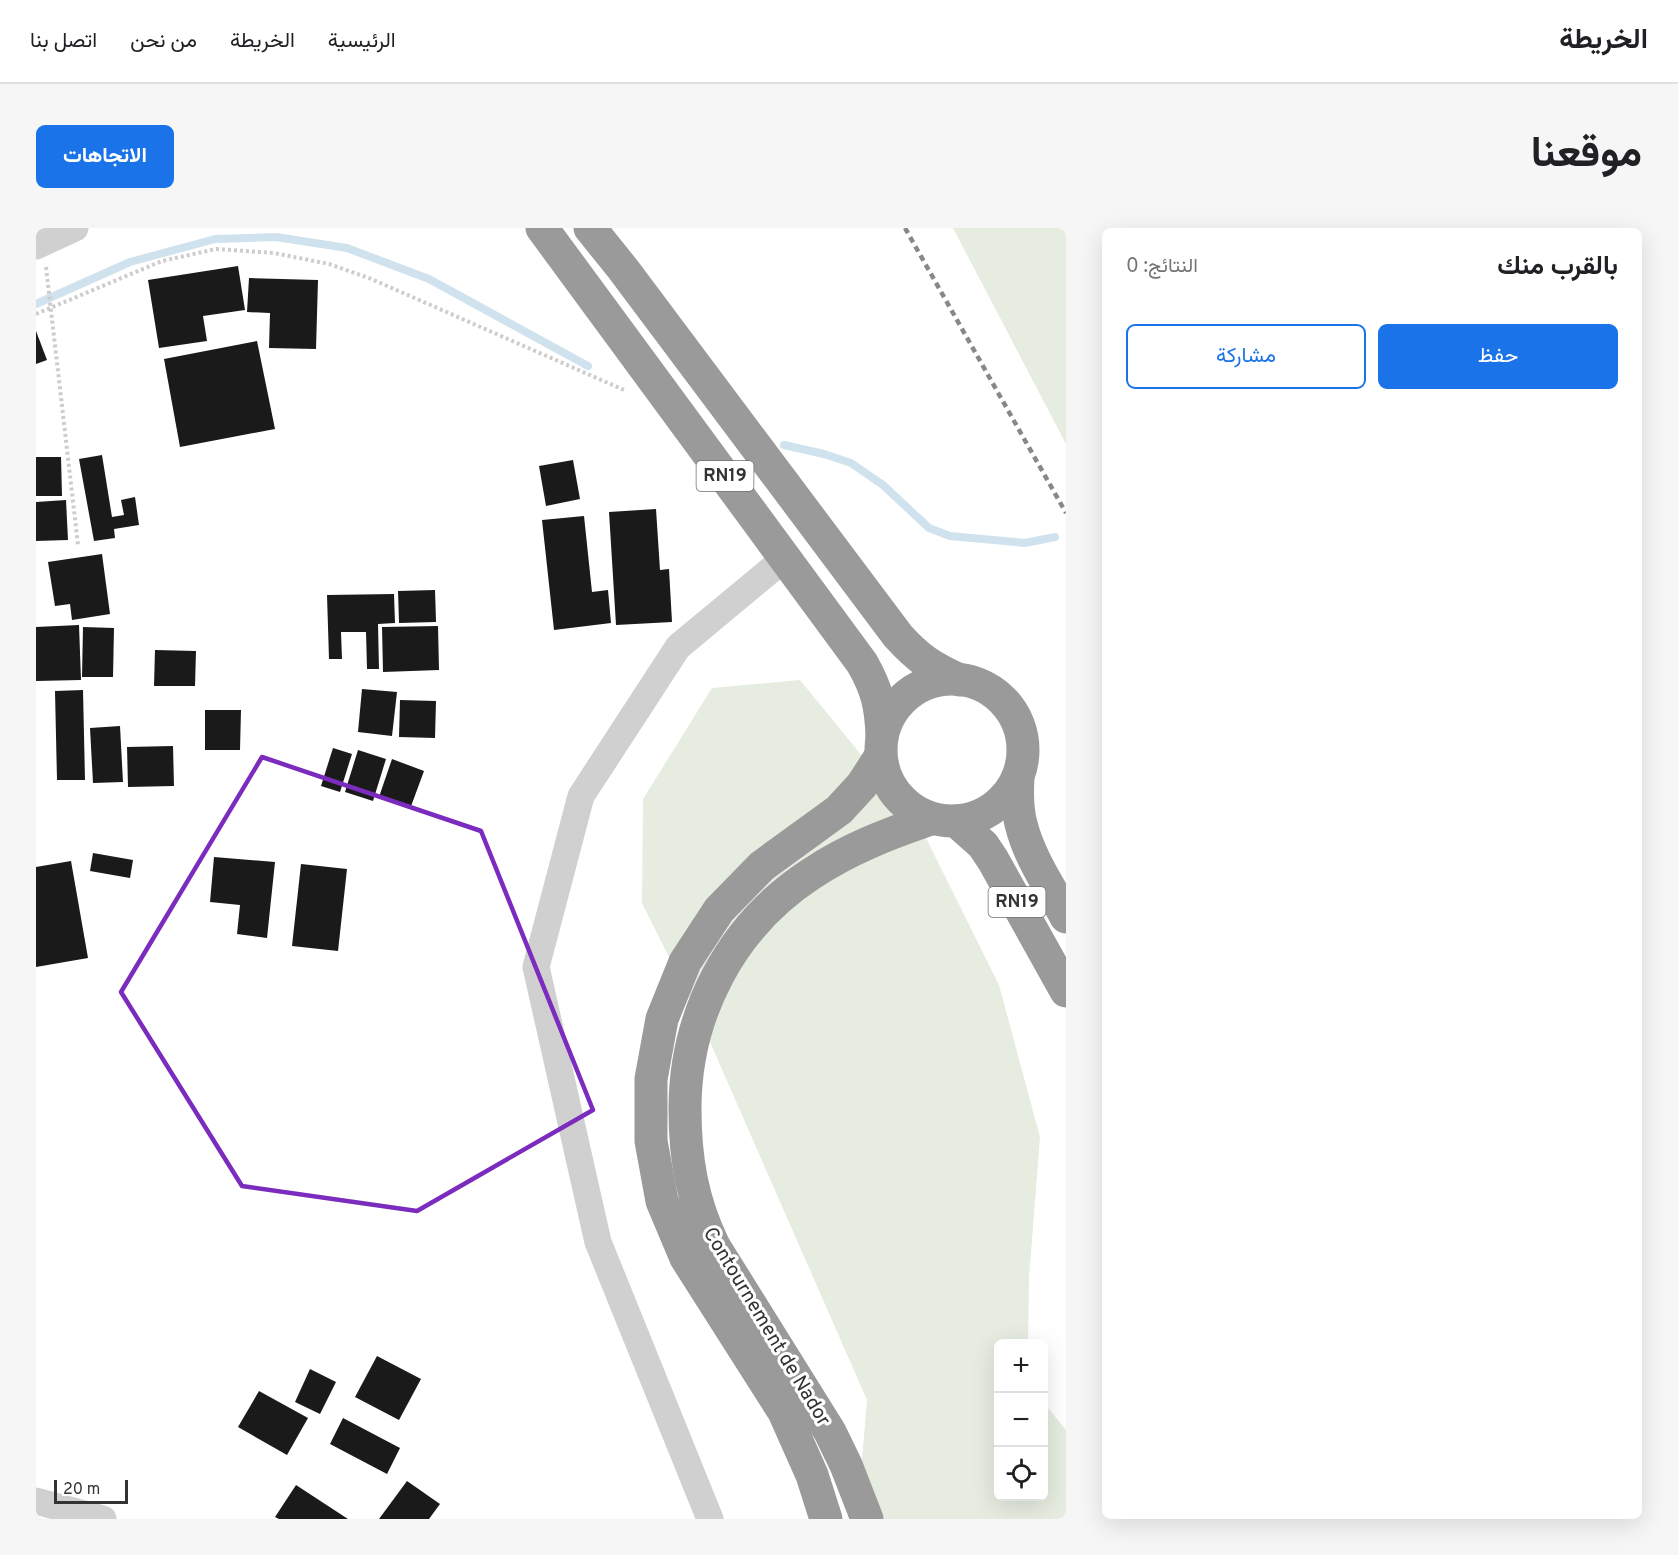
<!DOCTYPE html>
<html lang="ar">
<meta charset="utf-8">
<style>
body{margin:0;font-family:Overpass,Vazirmatn,sans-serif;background:#f6f6f6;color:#202124;direction:rtl}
.controls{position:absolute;right:18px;bottom:18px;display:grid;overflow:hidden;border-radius:9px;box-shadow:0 6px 24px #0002}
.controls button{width:54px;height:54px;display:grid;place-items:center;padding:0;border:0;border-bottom:2px solid #e0e0e0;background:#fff;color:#202124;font:30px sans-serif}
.scale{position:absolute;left:18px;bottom:15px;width:74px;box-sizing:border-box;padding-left:6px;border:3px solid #333;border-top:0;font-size:16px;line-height:21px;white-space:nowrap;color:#333;-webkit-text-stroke:4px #fff;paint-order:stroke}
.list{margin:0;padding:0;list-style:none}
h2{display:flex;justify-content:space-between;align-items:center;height:78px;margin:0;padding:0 24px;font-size:26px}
h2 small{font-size:20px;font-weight:400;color:#757577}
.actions{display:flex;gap:12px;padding:18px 24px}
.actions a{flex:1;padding:14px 0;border:2px solid #1a73e8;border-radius:9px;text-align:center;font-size:21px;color:#1a73e8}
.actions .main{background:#1a73e8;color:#fff}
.icon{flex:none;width:33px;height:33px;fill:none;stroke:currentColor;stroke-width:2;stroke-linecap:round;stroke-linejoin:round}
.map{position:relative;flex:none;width:1030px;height:1291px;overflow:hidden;direction:ltr;border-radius:9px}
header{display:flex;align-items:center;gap:36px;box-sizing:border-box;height:84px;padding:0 30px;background:#fff;border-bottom:2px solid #e0e0e0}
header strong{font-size:28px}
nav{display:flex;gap:33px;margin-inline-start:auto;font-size:21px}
.intro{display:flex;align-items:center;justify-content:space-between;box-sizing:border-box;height:144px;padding:0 36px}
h1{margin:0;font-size:42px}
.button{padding:15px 27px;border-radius:9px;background:#1a73e8;color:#fff;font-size:21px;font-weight:700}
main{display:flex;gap:36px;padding:0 36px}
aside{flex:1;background:#fff;border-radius:9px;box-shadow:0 6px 24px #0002}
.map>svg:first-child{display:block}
</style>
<header>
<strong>الخريطة</strong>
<nav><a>الرئيسية</a><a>الخريطة</a><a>من نحن</a><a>اتصل بنا</a></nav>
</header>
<div class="intro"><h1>موقعنا</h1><a class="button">الاتجاهات</a></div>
<main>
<aside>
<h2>بالقرب منك<small>النتائج: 0</small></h2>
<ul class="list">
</ul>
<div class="actions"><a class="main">حفظ</a><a>مشاركة</a></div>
</aside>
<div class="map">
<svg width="1030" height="1291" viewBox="0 0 1030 1291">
<rect width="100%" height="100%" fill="#fff"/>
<g fill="#e6ecdf">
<path d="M917 0H1030V216Z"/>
<path d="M764 452 885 600 963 757 1004 909 993 1050 992 1115 963 1116V1268H1008V1175L1030 1202V1291H821L831 1172 663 789 606 675 607 571 676 460Z"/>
</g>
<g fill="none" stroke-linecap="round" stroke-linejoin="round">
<g stroke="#cfe2ee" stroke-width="8">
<path d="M0 76 94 34 179 11 240 9 311 20 393 51 552 138"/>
<path d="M748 217 788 226 815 235 847 257 893 300 914 308 989 315 1019 309"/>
</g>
</g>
<g fill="#1a1a1a">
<path d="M202 38 209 82 167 88 171 113 123 120 112 52Z"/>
<path d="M213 50 282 52 280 121 233 120 234 85 211 84Z"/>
<path d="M0 103 11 132 0 136Z"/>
<path d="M221 113 239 201 144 219 128 131Z"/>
<path d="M66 227 76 289 88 287 85 272 99 269 103 297 78 301 79 310 58 313 43 231Z"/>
<path d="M0 229H25L26 268H0Z"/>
<path d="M537 232 544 271 510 278 503 238Z"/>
<path d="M30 272 32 312 0 313V274Z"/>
<path d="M620 281 624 342 633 341 636 394 580 397 573 284Z"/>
<path d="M548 288 556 364 572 362 575 395 518 402 506 292Z"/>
<path d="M66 326 74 386 36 392 34 376 19 378 12 334Z"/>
<path d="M399 362 400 394 363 395 362 363Z"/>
<path d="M358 366 359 395 342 396 343 441H331L330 404H305L306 431H293L291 367Z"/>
<path d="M43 397 45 452 0 453V399Z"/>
<path d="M402 398 403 442 347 444 346 399Z"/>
<path d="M47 399 78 400 77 449H46Z"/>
<path d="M119 422 160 423 159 458H118Z"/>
<path d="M326 461 361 464 356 508 322 504Z"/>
<path d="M47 462 49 552H21L19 463Z"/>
<path d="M364 472 400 473 399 510 363 509Z"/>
<path d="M169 482H205L204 522H169Z"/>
<path d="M84 498 87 554 57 555 54 500Z"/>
<path d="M137 518 138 558 92 559 91 519Z"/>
<path d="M297 520 316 526 304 564 285 558Z"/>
<path d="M322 522 350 531 337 573 309 564Z"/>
<path d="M356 531 388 543 374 581 343 569Z"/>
<path d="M57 625 97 632 94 650 54 643Z"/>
<path d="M178 629 239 634 231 710 201 706 204 677 174 674Z"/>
<path d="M35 633 52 730 0 739V639Z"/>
<path d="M265 636 311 641 302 723 256 718Z"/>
<path d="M341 1128 385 1151 363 1192 319 1169Z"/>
<path d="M274 1141 300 1154 284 1186 259 1174Z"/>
<path d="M223 1163 272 1190 251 1227 202 1199Z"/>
<path d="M307 1190 364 1220 351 1246 294 1216Z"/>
<path d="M371 1253 404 1276 393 1291H343Z"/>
<path d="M260 1257 312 1291H243L239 1289Z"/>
</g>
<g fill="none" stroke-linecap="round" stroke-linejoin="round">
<g stroke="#cdcdcd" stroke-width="4" stroke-dasharray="3 3" stroke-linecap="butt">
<path d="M10 39 42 317"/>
<path d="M0 86 126 33 180 21 238 25 293 36 333 50 588 162"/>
</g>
<g stroke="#d0d0d0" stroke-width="27">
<path d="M0 18 39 0"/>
<path d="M0 1273 67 1291"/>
<path d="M674 1291 562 1014 500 739 545 568 642 419 749 330"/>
</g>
<g stroke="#9a9a9a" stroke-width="33">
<path d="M506 0 826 435C841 461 845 478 846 508"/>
<path d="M554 0 587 41 862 408C882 430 896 440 924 452"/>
<circle cx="916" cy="522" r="71"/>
<path d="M982 549C981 565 981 581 985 596 993 629 1014 659 1030 689"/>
<path d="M920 593 947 617 957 632 1030 763"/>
<path d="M790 1291 776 1247 748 1184 650 1030 626 973 615 913V851L626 791 649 734 683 682 726 638 803 582 826 557 844 529"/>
<path d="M831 1291 810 1237 794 1204 678 1018C656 973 649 930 649 881 649 786 695 698 775 646 812 621 854 605 895 591"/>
</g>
<path stroke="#888" stroke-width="4.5" stroke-dasharray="6 4.5" stroke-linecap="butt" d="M869 0 1030 285"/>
</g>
<path fill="none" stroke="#7b2cbf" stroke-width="4.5" stroke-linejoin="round" d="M226 529 445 603 557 882 381 983 206 958 85 764Z"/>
<g text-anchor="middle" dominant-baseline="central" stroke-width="6" stroke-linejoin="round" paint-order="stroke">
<g fill="#fff" stroke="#707070" stroke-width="1.5">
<rect x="660.5" y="233" width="57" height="30" rx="4.5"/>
<rect x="952.5" y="659" width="57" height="30" rx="4.5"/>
</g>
<g font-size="18" font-weight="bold" fill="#333">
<text x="689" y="248">RN19</text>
<text x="981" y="674">RN19</text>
</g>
<g font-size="20" fill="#333" stroke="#fff">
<text transform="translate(730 1099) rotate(59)">Contournement de Nador</text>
</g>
</g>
</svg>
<div class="controls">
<button>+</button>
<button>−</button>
<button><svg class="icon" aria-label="locate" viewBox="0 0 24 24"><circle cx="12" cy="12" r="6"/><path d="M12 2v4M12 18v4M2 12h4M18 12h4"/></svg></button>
</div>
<div class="scale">20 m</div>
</div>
</main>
